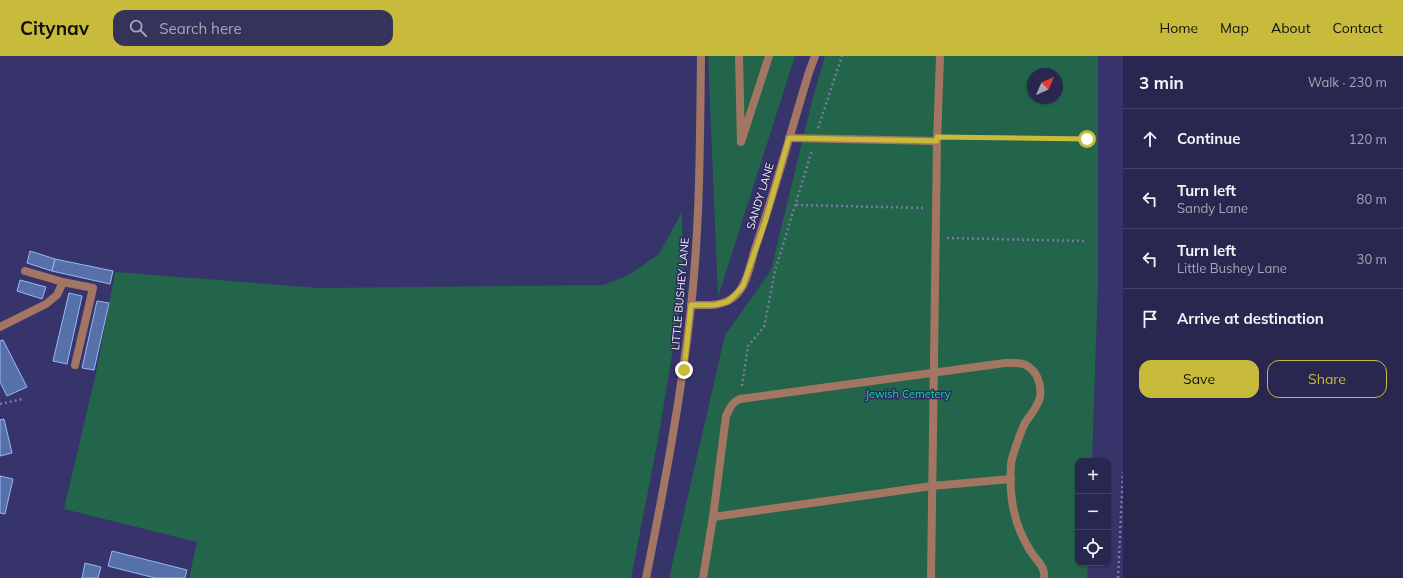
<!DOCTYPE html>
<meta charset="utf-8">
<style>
body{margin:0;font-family:Mulish,sans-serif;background:#35335a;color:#f1f3f6}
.controls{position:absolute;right:12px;bottom:12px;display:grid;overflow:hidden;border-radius:8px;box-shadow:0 1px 3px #0004}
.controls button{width:36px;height:36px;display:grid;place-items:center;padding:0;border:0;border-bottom:1px solid #454467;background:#292750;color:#f1f3f6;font:20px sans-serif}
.compass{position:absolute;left:1027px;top:12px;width:36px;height:36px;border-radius:50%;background:#292750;box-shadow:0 1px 3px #0004;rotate:45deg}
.stop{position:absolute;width:12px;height:12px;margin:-9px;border:3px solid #c8bb3b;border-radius:50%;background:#fff}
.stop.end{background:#c8bb3b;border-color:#fff;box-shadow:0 1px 4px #0008}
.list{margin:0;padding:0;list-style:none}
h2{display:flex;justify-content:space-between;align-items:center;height:52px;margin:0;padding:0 16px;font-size:17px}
h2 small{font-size:13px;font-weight:400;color:#a5a5b7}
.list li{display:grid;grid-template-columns:26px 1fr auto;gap:12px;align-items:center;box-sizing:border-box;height:60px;padding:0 16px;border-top:1px solid #454467}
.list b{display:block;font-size:15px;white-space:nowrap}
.list p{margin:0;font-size:13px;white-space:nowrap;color:#a5a5b7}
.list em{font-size:13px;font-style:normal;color:#a5a5b7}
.actions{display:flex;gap:8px;padding:12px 16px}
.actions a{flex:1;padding:9px 0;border:1px solid #c8bb3b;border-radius:12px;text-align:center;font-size:14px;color:#c8bb3b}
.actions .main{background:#c8bb3b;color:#111}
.icon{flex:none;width:22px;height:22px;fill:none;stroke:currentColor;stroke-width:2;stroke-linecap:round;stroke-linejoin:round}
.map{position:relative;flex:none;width:1123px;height:522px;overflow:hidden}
header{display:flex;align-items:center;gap:24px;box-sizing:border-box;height:56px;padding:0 20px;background:#c8bb3b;color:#111}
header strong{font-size:19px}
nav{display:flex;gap:22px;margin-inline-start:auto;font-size:14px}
.search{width:280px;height:36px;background:#35335a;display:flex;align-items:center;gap:10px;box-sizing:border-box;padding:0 14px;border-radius:12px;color:#a5a5b7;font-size:15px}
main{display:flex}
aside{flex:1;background:#292750}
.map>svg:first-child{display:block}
</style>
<header>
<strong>Citynav</strong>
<div class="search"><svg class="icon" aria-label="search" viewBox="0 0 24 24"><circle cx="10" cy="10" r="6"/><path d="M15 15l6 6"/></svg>Search here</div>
<nav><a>Home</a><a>Map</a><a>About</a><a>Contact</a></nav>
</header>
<main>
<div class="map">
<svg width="1123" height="522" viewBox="0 0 1123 522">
<rect width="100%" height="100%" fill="#37346b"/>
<g fill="#22654a" fill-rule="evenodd">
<path d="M708 0H795L718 241Z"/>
<path d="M825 0H1098V226L1092 405H1078V507H1088L1087 522H669L725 279 771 214 813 41ZM1033 18H1057V42H1033Z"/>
<path d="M682 156 683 233 657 389 631 522H189L197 486 64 453 96 317 115 216 319 232 603 229 629 219 659 198Z"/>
</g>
<g fill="#5671a9" stroke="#99b8f5">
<path d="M30 195 55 203 52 215 27 207Z"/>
<path d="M55 203 113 215 110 228 52 215Z"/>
<path d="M20 224 46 231 42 243 17 235Z"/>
<path d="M69 237 82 240 67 308 53 305Z"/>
<path d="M97 245 109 247 94 314 82 312Z"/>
<path d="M3 284 27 331 7 340 0 326V285Z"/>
<path d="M4 363 12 397 0 400V364Z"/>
<path d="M0 420 13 423 5 458 0 457Z"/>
<path d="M112 495 187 514 185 522H155L108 510Z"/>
<path d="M85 507 101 511 98 522H82Z"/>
</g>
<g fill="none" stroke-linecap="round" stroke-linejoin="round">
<g stroke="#7b799f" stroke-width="2.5" stroke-dasharray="2 3" stroke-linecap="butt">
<path d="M818 72 842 0"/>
<path d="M949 81 1087 83"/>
<path d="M796 149 925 152"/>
<path d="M947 182 1085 185"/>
<path d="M742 330 748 290 764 271 775 215 812 94"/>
<path d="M0 348 23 343"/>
<path d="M1118 522 1123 416"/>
</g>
<g stroke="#a37663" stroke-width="8">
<path d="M739 0 741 86 769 0"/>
<path d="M789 82 937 85"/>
<path d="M25 215 63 226"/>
<path d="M0 271 46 248 57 239 63 226 93 232 75 309"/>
<path d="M713 461 932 430 1011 423"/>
<path d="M703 522 713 461 726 360C730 352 732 346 740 343L1005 307C1012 307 1019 306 1026 309 1037 315 1042 329 1040 341 1038 351 1030 359 1025 367 1021 375 1012 400 1011 408 1009 440 1013 468 1031 496 1036 504 1046 511 1044 522"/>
<path d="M931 522 937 85 940 0"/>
</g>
<path stroke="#a37663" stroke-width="8" d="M691 249C706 249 723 251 735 240 747 229 750 209 755 193 775 135 791 75 809 16L815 0"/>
<path stroke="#a37663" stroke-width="8" d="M646 522C664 432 681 342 691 251 700 168 700 83 701 0"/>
</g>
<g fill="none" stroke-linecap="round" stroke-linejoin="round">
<path stroke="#c8bb3b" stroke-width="5" d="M684 314 691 249H714L727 246 735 239 743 230 765 166 789 82 937 85V81L1087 83"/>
</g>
<g text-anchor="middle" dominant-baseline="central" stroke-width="3" stroke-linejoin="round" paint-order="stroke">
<g font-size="11" fill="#f4f4fb" stroke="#2d295f">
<text transform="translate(760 140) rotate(-73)">SANDY LANE</text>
<text transform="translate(680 238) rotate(-85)">LITTLE BUSHEY LANE</text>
</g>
<g font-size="11" fill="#08df9f" stroke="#2d295f">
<text x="908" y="338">Jewish Cemetery</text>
</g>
</g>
</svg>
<div class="controls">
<button>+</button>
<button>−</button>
<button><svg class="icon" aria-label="locate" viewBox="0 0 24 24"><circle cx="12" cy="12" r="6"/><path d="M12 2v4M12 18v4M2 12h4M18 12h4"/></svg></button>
</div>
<svg class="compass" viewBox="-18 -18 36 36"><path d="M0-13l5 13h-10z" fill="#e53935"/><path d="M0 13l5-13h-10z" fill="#a5a5b7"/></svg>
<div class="stop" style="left:1087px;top:83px"></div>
<div class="stop end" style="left:684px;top:314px"></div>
</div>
<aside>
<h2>3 min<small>Walk · 230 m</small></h2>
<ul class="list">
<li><svg class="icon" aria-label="ahead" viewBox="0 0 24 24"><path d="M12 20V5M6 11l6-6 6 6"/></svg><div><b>Continue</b></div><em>120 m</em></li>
<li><svg class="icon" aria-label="left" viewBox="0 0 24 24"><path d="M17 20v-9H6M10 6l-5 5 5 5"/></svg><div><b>Turn left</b><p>Sandy Lane</p></div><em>80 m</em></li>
<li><svg class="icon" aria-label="left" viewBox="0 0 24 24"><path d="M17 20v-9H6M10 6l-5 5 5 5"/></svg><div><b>Turn left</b><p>Little Bushey Lane</p></div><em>30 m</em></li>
<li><svg class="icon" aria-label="arrive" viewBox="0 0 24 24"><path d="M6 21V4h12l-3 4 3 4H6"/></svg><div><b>Arrive at destination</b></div></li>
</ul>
<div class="actions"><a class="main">Save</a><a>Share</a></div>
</aside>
</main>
